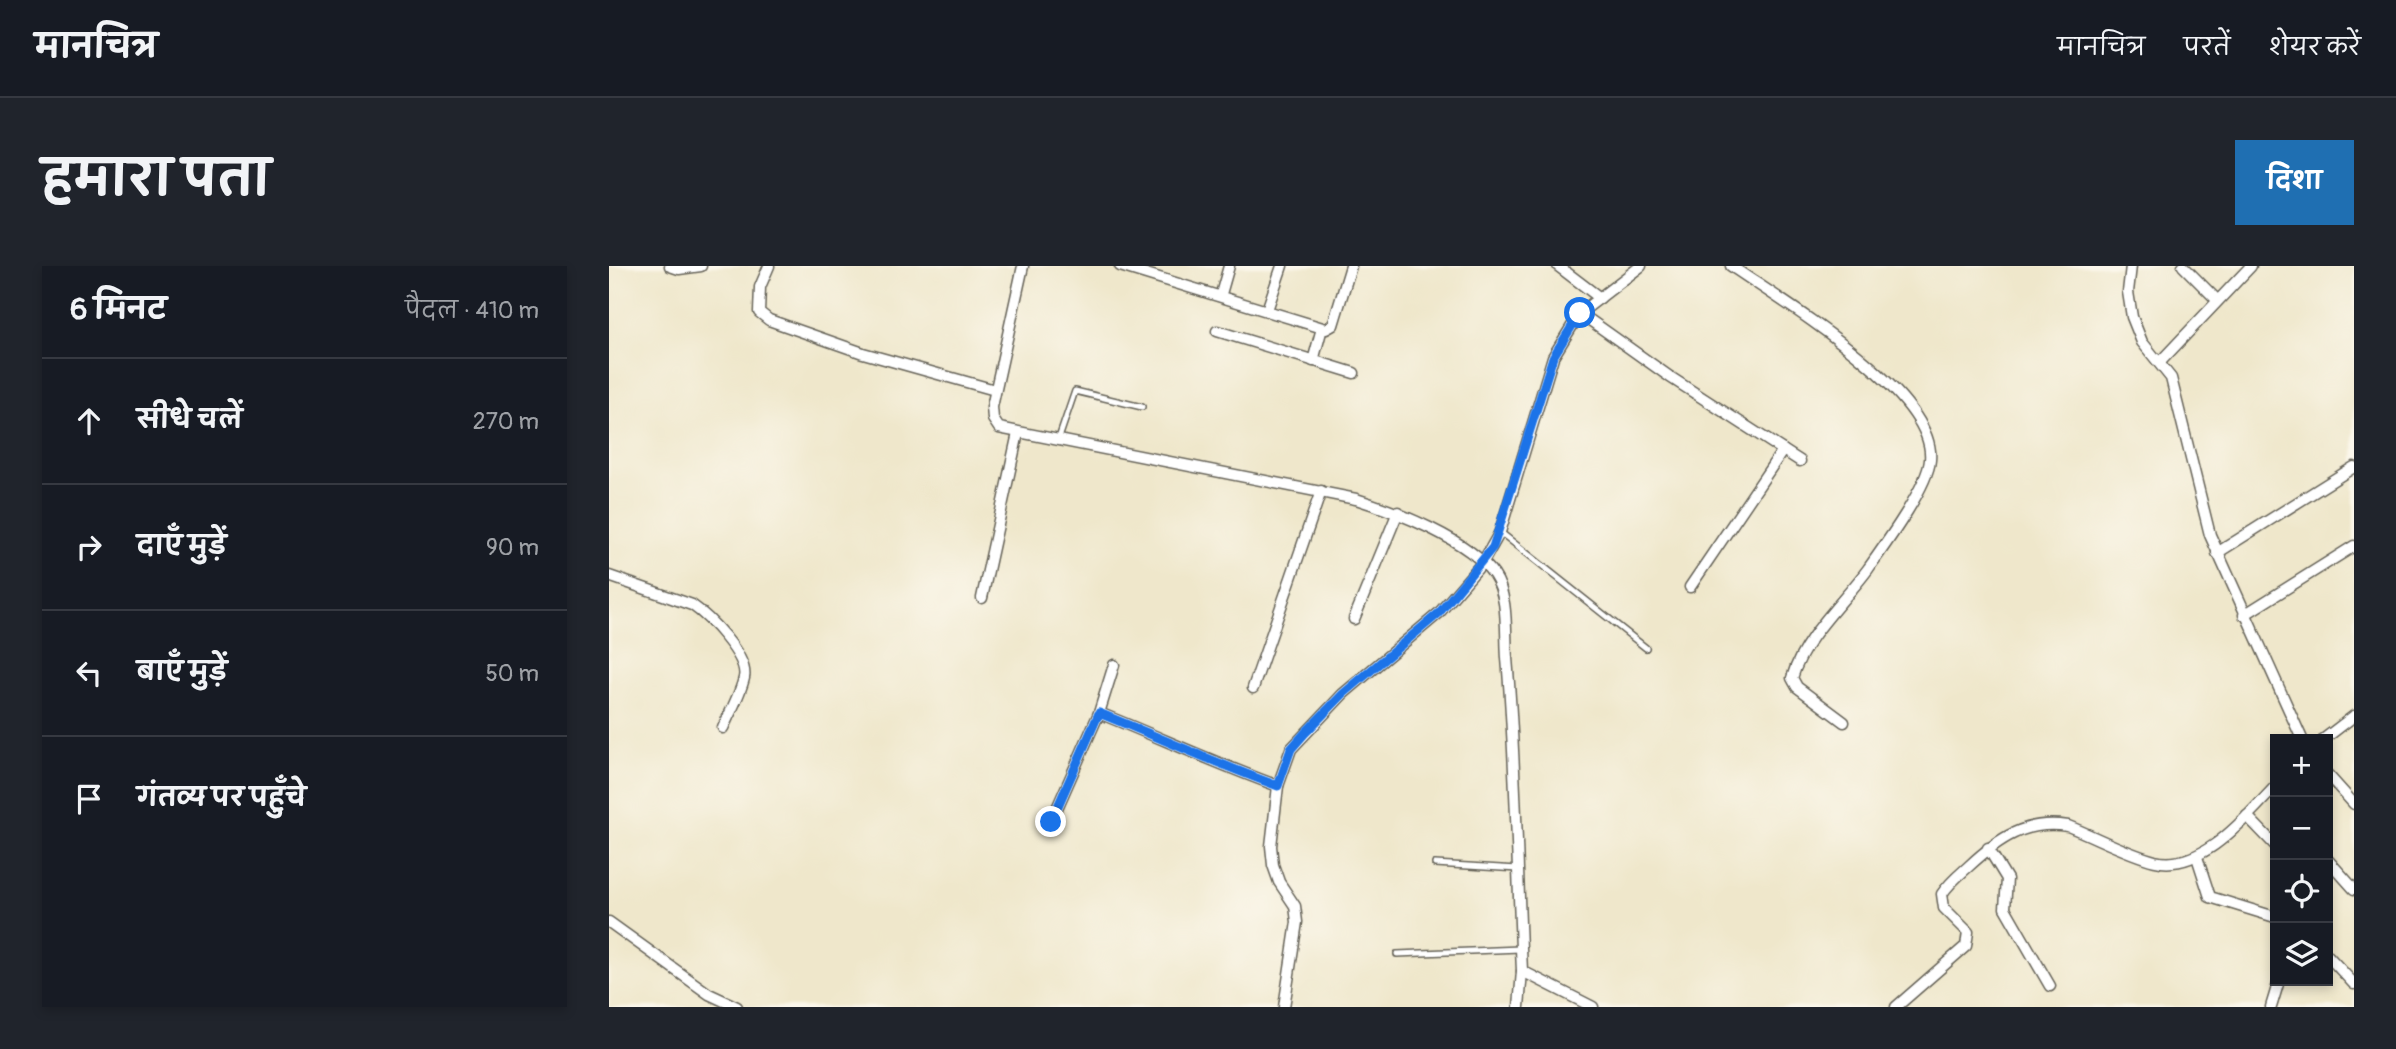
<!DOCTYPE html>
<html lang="hi">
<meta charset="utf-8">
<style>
body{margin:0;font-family:Pangolin,"Playpen Sans Deva",sans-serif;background:#20242c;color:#f1f3f6}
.controls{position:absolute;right:21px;bottom:21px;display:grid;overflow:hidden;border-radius:0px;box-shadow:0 4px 10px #0003}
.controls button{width:63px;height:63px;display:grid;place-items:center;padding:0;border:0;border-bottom:2px solid #363941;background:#171b24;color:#f1f3f6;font:35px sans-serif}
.stop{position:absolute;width:21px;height:21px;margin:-16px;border:5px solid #1a73e8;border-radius:50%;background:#fff}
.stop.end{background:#1a73e8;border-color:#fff;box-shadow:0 2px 7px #0008}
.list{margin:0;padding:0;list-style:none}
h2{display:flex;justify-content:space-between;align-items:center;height:91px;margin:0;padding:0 28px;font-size:30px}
h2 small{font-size:23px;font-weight:400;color:#9ea1a6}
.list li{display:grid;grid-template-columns:46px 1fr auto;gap:21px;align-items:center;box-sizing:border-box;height:126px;padding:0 28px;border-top:2px solid #363941}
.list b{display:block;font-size:26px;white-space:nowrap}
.list em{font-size:23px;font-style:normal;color:#9ea1a6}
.icon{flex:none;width:38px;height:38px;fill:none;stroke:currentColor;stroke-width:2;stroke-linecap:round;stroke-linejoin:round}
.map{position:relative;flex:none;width:1745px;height:741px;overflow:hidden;border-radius:0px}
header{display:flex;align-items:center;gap:42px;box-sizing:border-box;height:98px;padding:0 35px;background:#171b24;border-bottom:2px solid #363941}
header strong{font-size:33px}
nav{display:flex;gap:38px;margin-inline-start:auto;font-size:24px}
.intro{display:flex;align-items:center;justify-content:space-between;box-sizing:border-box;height:168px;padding:0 42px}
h1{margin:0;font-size:49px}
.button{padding:18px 32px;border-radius:0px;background:#1f6fb2;color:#fff;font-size:24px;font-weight:700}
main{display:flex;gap:42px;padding:0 42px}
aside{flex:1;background:#171b24;border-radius:0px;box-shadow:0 4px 10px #0003}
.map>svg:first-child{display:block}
</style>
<header>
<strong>मानचित्र</strong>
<nav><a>मानचित्र</a><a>परतें</a><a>शेयर करें</a></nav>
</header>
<div class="intro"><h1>हमारा पता</h1><a class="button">दिशा</a></div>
<main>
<aside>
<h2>6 मिनट<small>पैदल · 410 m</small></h2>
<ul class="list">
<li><svg class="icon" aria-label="ahead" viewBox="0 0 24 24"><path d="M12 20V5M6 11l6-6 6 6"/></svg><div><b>सीधे चलें</b></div><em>270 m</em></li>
<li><svg class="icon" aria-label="right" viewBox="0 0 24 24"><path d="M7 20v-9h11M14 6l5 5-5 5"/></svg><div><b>दाएँ मुड़ें</b></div><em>90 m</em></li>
<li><svg class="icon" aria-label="left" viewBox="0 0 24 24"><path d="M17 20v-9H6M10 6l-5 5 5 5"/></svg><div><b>बाएँ मुड़ें</b></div><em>50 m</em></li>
<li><svg class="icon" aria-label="arrive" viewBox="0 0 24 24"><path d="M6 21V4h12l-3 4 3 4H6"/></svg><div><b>गंतव्य पर पहुँचे</b></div></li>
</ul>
</aside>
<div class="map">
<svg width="1745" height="741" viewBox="0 0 1745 741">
<rect width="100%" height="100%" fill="#fbf7ec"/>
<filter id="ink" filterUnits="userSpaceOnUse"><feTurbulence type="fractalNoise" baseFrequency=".0143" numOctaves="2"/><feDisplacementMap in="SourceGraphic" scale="14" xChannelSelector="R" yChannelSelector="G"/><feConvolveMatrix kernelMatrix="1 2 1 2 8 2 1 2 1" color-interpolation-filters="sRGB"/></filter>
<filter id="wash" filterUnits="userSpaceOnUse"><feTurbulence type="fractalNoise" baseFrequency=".00686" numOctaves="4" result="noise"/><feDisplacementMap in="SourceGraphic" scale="28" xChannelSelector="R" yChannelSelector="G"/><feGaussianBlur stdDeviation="1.57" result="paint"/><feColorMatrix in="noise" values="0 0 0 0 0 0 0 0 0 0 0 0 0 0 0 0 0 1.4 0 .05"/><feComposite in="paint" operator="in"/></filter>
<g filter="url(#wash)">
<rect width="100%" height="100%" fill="#efe7cb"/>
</g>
<g filter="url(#ink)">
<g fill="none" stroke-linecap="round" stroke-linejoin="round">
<defs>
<g id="service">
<path d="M449 175 466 125 533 141"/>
<path d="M891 266 1037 382"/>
<path d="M826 598 909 603"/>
<path d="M788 688 911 683"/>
</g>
<g id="minor">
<path d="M61 0 70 3 92 0"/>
<path d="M160 0 151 21 150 46 160 54 254 87 386 124"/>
<path d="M414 0 383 141 384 153 390 162 747 233C786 245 861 274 885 309 900 331 896 366 898 392 907 496 908 600 913 705L910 741"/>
<path d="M511 0 717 63 724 59 742 0"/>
<path d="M949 0 991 32"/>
<path d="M1122 0C1172 35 1328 127 1321 194 1319 220 1276 279 1259 303 1234 337 1195 371 1183 412L1188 421 1235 456"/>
<path d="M1522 0 1519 26 1523 51 1533 76 1562 112 1601 269 1693 473"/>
<path d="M1574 0 1608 34"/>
<path d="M612 28 620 0"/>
<path d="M658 44 673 0"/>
<path d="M971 47 1061 111 1191 195"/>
<path d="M608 65 745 107"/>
<path d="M704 95 713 62"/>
<path d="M1551 96 1642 0"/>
<path d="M1608 287 1745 201"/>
<path d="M0 310 83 339C99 350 140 391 135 412 131 429 121 446 114 462"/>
<path d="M1081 321 1174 184"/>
<path d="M373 332 409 167"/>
<path d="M1635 349 1745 280"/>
<path d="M745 353 789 246"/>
<path d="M644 422 712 225"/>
<path d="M490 447C550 471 608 498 669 520"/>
<path d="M1715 473 1745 450"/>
<path d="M1719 509 1745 538"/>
<path d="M1638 550 1666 579"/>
<path d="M442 556 490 447 505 399"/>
<path d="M1379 582 1398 613 1396 642 1441 720"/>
<path d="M1588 591 1601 631 1666 651"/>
<path d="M1719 594 1745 623"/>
<path d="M0 656 100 728 128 741"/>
<path d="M1719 690 1745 718"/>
<path d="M913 705 984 741"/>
<path d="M675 741 688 656 686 640 670 616 664 599 662 580 669 520 682 483 734 428 830 347 874 296 891 266 944 91 971 47 1032 0"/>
<path d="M1287 741 1357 680 1359 666 1335 642 1333 628C1340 617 1350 609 1360 600 1389 573 1417 553 1459 560 1487 571 1516 587 1546 595 1593 606 1637 551 1666 521"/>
<path d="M1662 741 1669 718"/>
</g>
</defs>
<use href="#service" stroke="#666359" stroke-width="8"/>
<use href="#minor" stroke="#666359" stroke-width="13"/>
<use href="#service" stroke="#fff" stroke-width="5"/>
<use href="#minor" stroke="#fff" stroke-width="10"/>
</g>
</g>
<g fill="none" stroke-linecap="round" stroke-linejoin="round" filter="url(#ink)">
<path stroke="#1a73e8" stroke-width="9" d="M442 556 490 447C550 471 608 498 669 520L682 483 696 467 734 428 830 347 884 281 944 91 971 47"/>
</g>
</svg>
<div class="controls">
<button>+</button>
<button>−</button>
<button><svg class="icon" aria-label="locate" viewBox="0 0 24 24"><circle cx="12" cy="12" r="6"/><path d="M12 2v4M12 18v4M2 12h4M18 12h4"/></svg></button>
<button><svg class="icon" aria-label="layers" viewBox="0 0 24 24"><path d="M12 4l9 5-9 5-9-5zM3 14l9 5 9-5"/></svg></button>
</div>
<div class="stop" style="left:971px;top:47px"></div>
<div class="stop end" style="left:442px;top:556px"></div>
</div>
</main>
